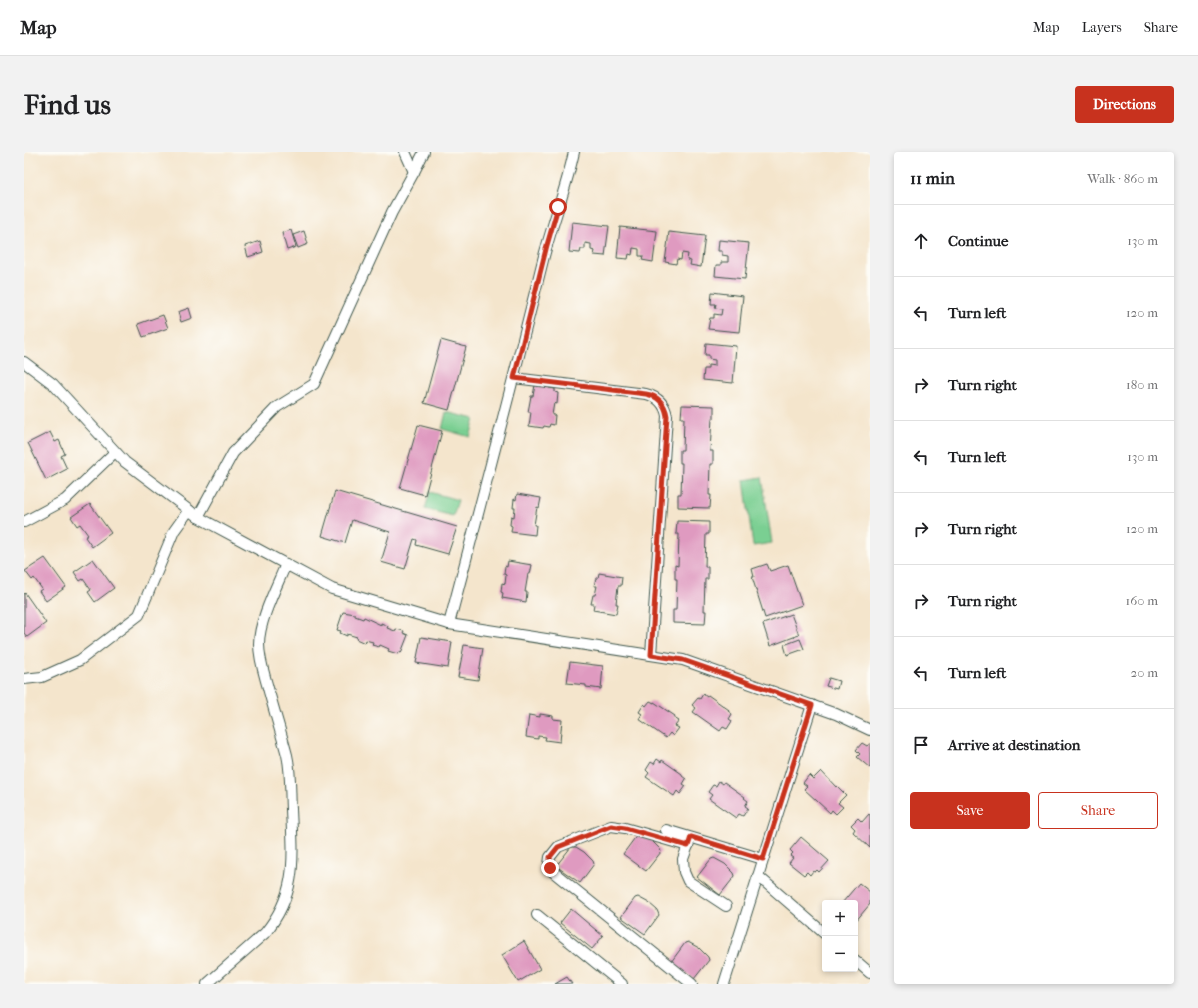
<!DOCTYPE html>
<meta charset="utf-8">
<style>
body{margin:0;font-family:"IM FELL French Canon",serif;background:#f2f2f2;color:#202124}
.controls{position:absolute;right:12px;bottom:12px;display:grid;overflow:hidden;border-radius:4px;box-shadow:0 2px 6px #0003}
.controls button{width:36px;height:36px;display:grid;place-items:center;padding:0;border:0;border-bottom:1px solid #e0e0e0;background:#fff;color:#202124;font:20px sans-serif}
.stop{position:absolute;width:12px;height:12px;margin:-9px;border:3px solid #c8321e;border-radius:50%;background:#fff}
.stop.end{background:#c8321e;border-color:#fff;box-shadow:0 1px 4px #0008}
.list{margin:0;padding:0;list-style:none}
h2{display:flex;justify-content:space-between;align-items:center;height:52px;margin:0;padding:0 16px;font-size:17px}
h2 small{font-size:13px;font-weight:400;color:#757577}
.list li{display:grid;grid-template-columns:26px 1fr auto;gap:12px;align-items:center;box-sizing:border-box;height:72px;padding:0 16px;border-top:1px solid #e0e0e0}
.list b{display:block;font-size:15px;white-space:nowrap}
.list em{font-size:13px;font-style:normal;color:#757577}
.actions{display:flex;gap:8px;padding:12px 16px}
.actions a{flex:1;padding:9px 0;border:1px solid #c8321e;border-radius:4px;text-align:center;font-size:14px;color:#c8321e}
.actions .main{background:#c8321e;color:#fff}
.icon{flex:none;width:22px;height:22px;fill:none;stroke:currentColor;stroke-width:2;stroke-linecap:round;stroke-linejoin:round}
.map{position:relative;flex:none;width:846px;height:832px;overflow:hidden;border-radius:4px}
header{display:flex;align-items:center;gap:24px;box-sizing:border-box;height:56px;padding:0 20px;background:#fff;border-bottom:1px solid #e0e0e0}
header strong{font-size:19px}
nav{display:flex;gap:22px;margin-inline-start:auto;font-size:14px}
.intro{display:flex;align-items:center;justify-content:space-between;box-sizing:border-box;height:96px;padding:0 24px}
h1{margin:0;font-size:28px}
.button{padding:10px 18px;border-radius:4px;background:#c8321e;color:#fff;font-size:14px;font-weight:700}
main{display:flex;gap:24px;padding:0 24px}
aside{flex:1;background:#fff;border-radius:4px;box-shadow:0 2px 6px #0003}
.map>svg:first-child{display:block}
</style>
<header>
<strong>Map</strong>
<nav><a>Map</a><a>Layers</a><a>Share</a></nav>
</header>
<div class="intro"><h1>Find us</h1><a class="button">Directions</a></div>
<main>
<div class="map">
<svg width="846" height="832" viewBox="0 0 846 832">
<rect width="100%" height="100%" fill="#fdfcf7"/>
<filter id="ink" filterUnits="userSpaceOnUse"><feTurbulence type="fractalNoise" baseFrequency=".025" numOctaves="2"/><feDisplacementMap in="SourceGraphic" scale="8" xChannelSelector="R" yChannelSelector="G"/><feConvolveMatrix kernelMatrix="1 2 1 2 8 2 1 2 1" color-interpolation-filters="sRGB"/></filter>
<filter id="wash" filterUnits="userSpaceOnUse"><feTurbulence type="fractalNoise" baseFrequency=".012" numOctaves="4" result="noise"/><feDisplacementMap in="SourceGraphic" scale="16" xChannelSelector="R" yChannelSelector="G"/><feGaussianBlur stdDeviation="0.9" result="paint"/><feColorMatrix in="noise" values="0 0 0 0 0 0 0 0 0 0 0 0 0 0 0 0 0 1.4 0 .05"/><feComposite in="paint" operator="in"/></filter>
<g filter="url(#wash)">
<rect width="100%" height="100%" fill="#f4e5cc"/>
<g fill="#7acf92" stroke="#4c8663">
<path d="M422 260 451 267 446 285 418 277Z"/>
<path d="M738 325 748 391 729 394 720 328Z"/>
<path d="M406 340 434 348 429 364 401 357Z"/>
</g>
<g id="blocks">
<g fill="#df9ac0">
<path d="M548 70 585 74 581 104 570 103 571 99 567 98V92L561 91V97H557L556 101 545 100Z"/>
<path d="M596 75 633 79 629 110 618 108 619 104H615V97L609 96 608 103 605 102 604 107 593 106Z"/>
<path d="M267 78 272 95 263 98 258 81Z"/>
<path d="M280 79 284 92 274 96 269 83Z"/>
<path d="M645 80 681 84 677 115 666 113 667 109 663 108 664 102 658 101 657 108 653 107 652 112 641 110Z"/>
<path d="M695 88 725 91 721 127 691 124 692 113H697V110H704V104L698 103V99H694Z"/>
<path d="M236 89 239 100 224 105 221 94Z"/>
<path d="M688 140 719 144 715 180 684 177 686 166H690V162L697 163 698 157 691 156 692 152H687Z"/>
<path d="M165 156 168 166 157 170 154 160Z"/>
<path d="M139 163 144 176 119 185 114 172Z"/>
<path d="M417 188 442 195 425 258 400 251Z"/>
<path d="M682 191 712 194 709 231 679 228 680 217H684V213L691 214V208L685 207V203H681Z"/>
<path d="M511 233 525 235V236L531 237V240L534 241 533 252 530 251 528 263H531L530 273 526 272 525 275 520 274 519 276 505 274 507 260H504L507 244H509Z"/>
<path d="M658 253 690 254V267L688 266 686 299H689V312H686L685 343H687L686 356 654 355V342H657L658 311H656V298H659L660 266H657Z"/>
<path d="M394 273 418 279 401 343 376 336Z"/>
<path d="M26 280 31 290 35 288 41 302 37 304 43 317 22 328 4 291Z"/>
<path d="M311 339 433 375 424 402 392 393 393 388 390 387 381 417 357 410 366 380 328 368 321 391 298 384Z"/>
<path d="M493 342 517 346 515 356 513 355 510 373H512L511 383 487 380 488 374 486 373 487 364 490 365 491 356H489L490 347 492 348Z"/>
<path d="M66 352 87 381 68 395 61 385 64 383 56 372 53 374 47 365Z"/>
<path d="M653 369 685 370V382H682L681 415H684V427H681L680 459H682L681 472 649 471V458H652L653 427H651V413L654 414 655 382H652Z"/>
<path d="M21 406 42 435 22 449 15 439 18 437 10 426 8 428 1 419Z"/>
<path d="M69 407 90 436 71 450 64 440 67 438 59 427 56 429 50 420Z"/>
<path d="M484 409 508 413 506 422H504L501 440H503L502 450 478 446 479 441 477 440 478 431 481 432 482 423 480 422 481 414 483 415Z"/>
<path d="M743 412 746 419 764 413 778 453 741 466 728 425H730L728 417Z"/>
<path d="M575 421 598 425 597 434H594L592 452H594L592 462 569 458 570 452H567L569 443H571L573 434H570L572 426H574Z"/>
<path d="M1 441 22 471 3 485 0 481V442Z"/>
<path d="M319 460 331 462V464L339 467 340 465 357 473V471L364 474 363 476 371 479 372 477 380 479 379 481 384 483 377 501 375 500 374 502 364 499 365 497 356 493 355 495 348 493 349 490 345 489 342 488 341 491 332 487 333 485 323 482V484L316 481 317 479 313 478Z"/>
<path d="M767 462 775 483 746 494 739 472Z"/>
<path d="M397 485 428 490 424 516 392 511Z"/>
<path d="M776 487 780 497 763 503 760 493Z"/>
<path d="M440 493 459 496 454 528 434 525Z"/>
<path d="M546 510 579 514 577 537 562 535V533L543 531Z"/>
<path d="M805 526 815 529 813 537 802 534Z"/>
<path d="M679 542 683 545 684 543 705 558 704 559 708 562 705 567 708 569 703 577 699 575 696 579 669 560 672 556 668 553 674 546 676 547Z"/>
<path d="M626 549 630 551V550L651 564 650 566 655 569 651 574 655 576 649 584 646 581 642 586 615 567 618 562 615 560 620 552 622 554Z"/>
<path d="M516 562 529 564V567L538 568 536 590 521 588 522 585 514 584V587L502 585 505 563 516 565Z"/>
<path d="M838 591 843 594 846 591V616L833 605 836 602 832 598Z"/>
<path d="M633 607 637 610 638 608 658 622V624L662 627 659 632 662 634 656 642 653 639 650 644 622 625 625 621 622 618 627 610 630 612Z"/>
<path d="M797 619 812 635 813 634 822 643 814 651 819 655 812 662 808 658 806 661 780 637 783 634 779 631 785 623 789 627Z"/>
<path d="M695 629 699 632 700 630 721 645 720 646 724 649 721 654 724 656 719 664 715 662 712 666 685 647 688 643 684 640 689 633 692 634Z"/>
<path d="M845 662 846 663V696L829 680 831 677 827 673 834 666 838 670Z"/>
<path d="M613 683 627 688 636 697 637 700 622 719 599 702Z"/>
<path d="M777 685 805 709 795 720 793 718 791 720 789 719 786 723 783 720 780 723 765 711 769 706 766 704 769 701 766 698Z"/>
<path d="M547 695H552L560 700 569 709 570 712 556 731 532 714Z"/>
<path d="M690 706 701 712 710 721 711 724 696 743 673 725 687 707Z"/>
<path d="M835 731 846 740V752L831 770V751H818Z"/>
<path d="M614 745 625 751 633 758 635 763 621 782 597 765 611 746Z"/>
<path d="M547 757 579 784 568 797 536 771Z"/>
<path d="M500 789 516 817 494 830 478 803Z"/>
<path d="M664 790 675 796 684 805 685 808 670 827 647 810 661 791Z"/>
<path d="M543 825 548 832H531Z"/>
</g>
</g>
</g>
<g filter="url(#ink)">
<use href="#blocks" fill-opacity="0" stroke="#3f564b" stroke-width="1"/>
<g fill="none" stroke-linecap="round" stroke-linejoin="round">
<defs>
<g id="minor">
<path d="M381 0 390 20 400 0"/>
<path d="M0 210 29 232 101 310 174 365 308 437 425 472 659 508 812 562 846 578"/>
<path d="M490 226 622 242C634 245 641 252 643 264L627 503"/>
<path d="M174 365 209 301 253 255 290 232 368 60 390 20"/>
<path d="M0 370 41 348 91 300"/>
<path d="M425 472C457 351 489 229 519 108 528 72 542 37 550 0"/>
<path d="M0 527 18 525 56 508 115 463 150 379 165 358"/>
<path d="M642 678 739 707"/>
<path d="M666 688 659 707 660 720 664 729 702 754"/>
<path d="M664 694 601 676 587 674 534 695 526 705 525 713 528 719 668 832"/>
<path d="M734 724 801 782"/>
<path d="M513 763 598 832"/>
<path d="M831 808 846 821"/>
<path d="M183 832 241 781C274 741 269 705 267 657 266 640 267 620 263 603 257 581 250 558 244 536 240 521 235 507 235 492 235 468 253 434 262 412"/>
<path d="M700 832 788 553"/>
</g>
</defs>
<use href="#minor" stroke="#3f564b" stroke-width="12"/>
<use href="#minor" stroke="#fff" stroke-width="10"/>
</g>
</g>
<g fill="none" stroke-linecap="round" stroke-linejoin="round" filter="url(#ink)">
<path stroke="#c8321e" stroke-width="5" d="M526 716V705L534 695 587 674 601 676 664 694 667 685 739 707 788 553 659 508 627 503 643 264C641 252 634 244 622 242L490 226 523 93 534 55"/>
</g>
</svg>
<div class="controls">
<button>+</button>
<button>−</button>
</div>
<div class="stop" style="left:534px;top:55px"></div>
<div class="stop end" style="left:526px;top:716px"></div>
</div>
<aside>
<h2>11 min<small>Walk · 860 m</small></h2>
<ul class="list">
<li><svg class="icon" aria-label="ahead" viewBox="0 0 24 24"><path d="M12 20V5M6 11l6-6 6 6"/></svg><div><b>Continue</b></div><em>130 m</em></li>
<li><svg class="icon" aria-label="left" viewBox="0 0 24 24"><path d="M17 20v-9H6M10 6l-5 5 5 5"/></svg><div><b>Turn left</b></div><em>120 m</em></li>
<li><svg class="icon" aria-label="right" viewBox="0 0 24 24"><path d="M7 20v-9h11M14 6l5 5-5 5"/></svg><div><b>Turn right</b></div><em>180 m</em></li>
<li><svg class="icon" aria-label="left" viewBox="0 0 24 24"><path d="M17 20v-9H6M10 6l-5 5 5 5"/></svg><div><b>Turn left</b></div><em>130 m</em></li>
<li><svg class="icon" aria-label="right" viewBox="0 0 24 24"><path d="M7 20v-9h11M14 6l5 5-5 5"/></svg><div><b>Turn right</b></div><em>120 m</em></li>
<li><svg class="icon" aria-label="right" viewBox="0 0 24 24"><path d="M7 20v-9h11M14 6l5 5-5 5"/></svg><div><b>Turn right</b></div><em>160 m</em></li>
<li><svg class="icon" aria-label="left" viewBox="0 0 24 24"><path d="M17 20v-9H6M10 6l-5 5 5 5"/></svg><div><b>Turn left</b></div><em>20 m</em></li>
<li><svg class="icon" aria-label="arrive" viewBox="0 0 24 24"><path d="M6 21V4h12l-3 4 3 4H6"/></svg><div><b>Arrive at destination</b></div></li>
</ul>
<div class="actions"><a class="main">Save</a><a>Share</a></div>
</aside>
</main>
